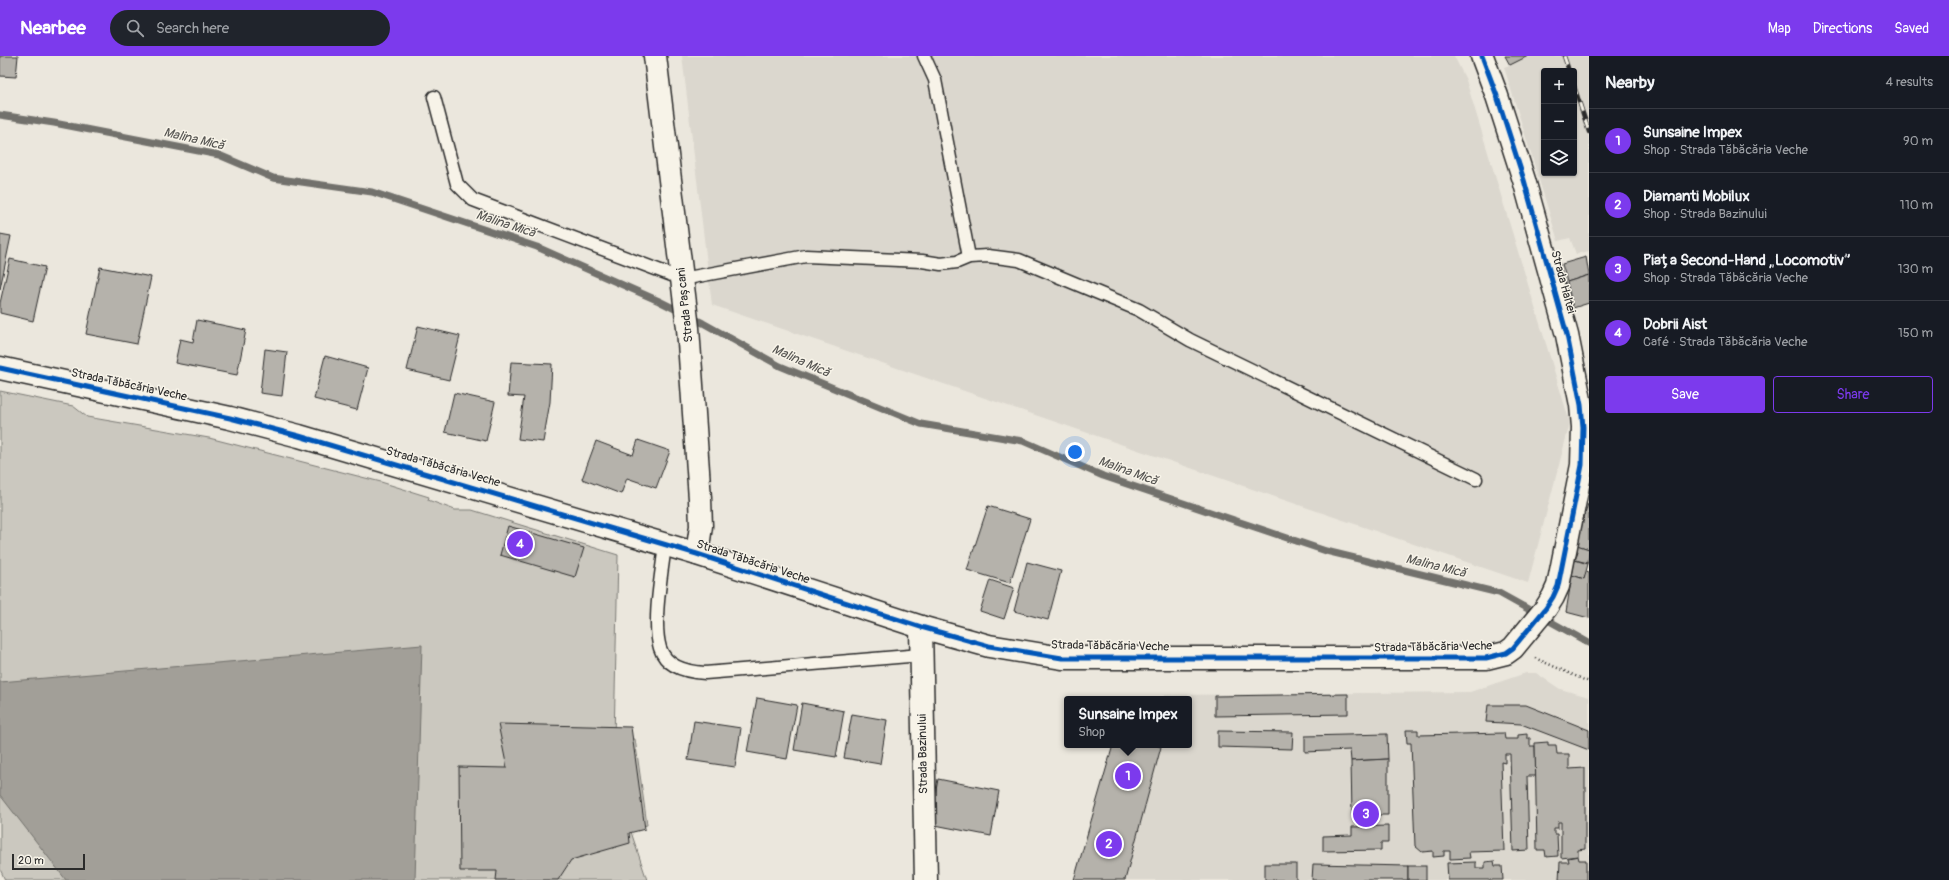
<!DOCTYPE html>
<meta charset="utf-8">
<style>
body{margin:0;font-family:Pangolin,sans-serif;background:#20242c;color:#f1f3f6}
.controls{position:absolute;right:12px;top:12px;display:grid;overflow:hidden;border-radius:4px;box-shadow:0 1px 3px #0004}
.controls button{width:36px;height:36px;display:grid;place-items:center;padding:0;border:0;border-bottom:1px solid #363941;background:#171b24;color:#f1f3f6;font:20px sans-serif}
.scale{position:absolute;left:12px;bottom:10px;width:73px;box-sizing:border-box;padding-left:4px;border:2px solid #2b2b2b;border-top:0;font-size:11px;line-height:14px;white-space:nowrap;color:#2b2b2b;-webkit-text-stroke:3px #f7f3e8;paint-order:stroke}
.you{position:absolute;left:1075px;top:396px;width:14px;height:14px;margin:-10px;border:3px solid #fff;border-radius:50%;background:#1a73e8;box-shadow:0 0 0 6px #1a73e833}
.badge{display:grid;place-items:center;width:26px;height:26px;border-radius:50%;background:#7c3aed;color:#fff;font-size:13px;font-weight:700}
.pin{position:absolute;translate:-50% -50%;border:2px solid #fff;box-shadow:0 1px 4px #0006}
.popup{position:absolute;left:1064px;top:640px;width:128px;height:52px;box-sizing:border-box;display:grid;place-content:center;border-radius:4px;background:#171b24;filter:drop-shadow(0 1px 3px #0005);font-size:13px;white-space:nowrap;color:#9ea1a6}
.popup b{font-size:15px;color:#f1f3f6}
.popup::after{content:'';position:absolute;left:50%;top:100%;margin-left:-8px;border:8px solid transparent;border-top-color:#171b24}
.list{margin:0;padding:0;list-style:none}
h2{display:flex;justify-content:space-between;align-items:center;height:52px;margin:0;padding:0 16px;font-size:17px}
h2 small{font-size:13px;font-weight:400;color:#9ea1a6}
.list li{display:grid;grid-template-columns:26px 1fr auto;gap:12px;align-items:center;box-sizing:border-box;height:64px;padding:0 16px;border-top:1px solid #363941}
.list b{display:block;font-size:15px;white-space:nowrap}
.list p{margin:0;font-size:13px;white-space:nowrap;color:#9ea1a6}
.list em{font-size:13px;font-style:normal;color:#9ea1a6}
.actions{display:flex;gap:8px;padding:12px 16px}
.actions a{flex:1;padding:9px 0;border:1px solid #7c3aed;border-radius:4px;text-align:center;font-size:14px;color:#7c3aed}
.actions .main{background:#7c3aed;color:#fff}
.icon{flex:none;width:22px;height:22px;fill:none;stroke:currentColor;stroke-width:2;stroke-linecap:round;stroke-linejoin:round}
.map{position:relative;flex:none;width:1589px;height:824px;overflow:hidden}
header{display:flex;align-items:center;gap:24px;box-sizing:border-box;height:56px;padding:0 20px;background:#7c3aed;color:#fff}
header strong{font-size:19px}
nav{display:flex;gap:22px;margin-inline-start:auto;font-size:14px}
.search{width:280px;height:36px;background:#20242c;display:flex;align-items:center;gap:10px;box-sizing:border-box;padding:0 14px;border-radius:22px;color:#9ea1a6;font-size:15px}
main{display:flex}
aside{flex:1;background:#171b24}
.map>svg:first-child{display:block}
</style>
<header>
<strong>Nearbee</strong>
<div class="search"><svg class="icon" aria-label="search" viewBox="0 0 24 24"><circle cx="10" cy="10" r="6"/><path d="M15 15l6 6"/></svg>Search here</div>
<nav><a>Map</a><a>Directions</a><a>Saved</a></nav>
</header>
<main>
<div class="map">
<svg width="1589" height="824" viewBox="0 0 1589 824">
<rect width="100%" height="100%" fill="#ebe7dd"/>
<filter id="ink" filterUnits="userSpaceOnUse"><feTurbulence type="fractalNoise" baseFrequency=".025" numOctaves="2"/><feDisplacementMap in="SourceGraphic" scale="8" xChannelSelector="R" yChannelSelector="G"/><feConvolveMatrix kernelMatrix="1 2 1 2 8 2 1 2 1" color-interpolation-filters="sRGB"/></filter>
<g filter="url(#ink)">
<g fill="#dbd7ce" fill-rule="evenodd">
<path d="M682 0H1454L1466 24 1570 367 1528 527 712 249Z"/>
<path d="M1505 0H1589V195L1576 198 1570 182 1558 185 1504 11 1510 9ZM1544 15H1574V117H1544Z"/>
<path d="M1526 617H1536L1560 633 1589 641V824H1125L1161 691 1159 689H1189V643H1164L1165 639 1470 636Z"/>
</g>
<path fill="#cbc8bf" stroke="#7b7a75" d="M0 335 73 350 87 361 209 382 381 426 429 441 428 444 455 454H472L618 499 614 684 635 683 647 769 630 773 647 824H5L0 813Z"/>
<path fill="#a29f98" stroke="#72716c" d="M422 589 415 824H66L0 739V626Z"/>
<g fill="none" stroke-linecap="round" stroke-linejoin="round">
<path stroke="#72716c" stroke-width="7" d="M0 59 54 67 219 99 273 122 372 136 537 191 659 245 703 267 780 310 921 368 1023 385 1103 420 1326 495 1499 537 1589 587"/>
</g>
<g fill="#b5b2ab" stroke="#2b2b2b">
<path d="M0 0H18L16 21 0 20Z"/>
<path d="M1505 0H1528L1510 9Z"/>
<path d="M0 178 11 180 0 233Z"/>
<path d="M1586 201 1589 219 1567 226 1562 208Z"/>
<path d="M10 203 45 211 33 265 0 257V247Z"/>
<path d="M100 211 151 221 137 288 86 278Z"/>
<path d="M1589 219V247L1573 252 1567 226Z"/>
<path d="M197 264 246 274 237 319 175 307 180 283 193 286Z"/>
<path d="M418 270 460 280 449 324 407 314Z"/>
<path d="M265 293 287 296 282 340 260 337Z"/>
<path d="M325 300 368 312 357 354 314 343Z"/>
<path d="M511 306 552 308 550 346 543 386 518 383 524 341 508 340Z"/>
<path d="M454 337 495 346 486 385 445 376Z"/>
<path d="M638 384 670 395 656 432 627 422 621 438 582 423 596 385 633 399Z"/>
<path d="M1588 448H1589V493L1576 489Z"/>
<path d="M988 450 1030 463 1010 527 967 514Z"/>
<path d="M508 470 584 492 575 521 500 499Z"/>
<path d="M1577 489 1589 493 1588 507 1575 504 1578 495 1576 494Z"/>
<path d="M1575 504 1588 508 1584 523 1572 519Z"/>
<path d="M1027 506 1061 515 1048 564 1014 555Z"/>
<path d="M1586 516 1589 517V562L1566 556 1572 519 1584 523Z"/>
<path d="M990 524 1014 532 1004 563 980 555Z"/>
<path d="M1348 638V658L1215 660V640Z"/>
<path d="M757 642 797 649 787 703 747 696Z"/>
<path d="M802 647 844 655 836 701 794 694Z"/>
<path d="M1488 649H1526L1589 674V694L1521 668 1486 666Z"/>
<path d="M852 658 887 664 880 708 844 702Z"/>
<path d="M694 665 741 672 735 711 688 704Z"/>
<path d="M498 668 631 671 645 773 629 777 630 787 571 804 558 824H496L497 815H460L459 711 507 712Z"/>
<path d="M1406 674H1418V679L1504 677 1505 683H1518V679L1527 678V682H1530V690H1535L1536 720H1527L1529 794 1513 795 1510 698H1505V707L1501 706 1504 795 1469 796 1470 802 1450 803V795H1444V800L1433 801V795L1422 796 1415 790 1411 687H1407Z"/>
<path d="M1218 675 1293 676 1292 693 1218 691Z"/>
<path d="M1387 678 1388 703 1351 705 1350 694 1305 696V680Z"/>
<path d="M1548 686V689H1556L1557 698H1569V713L1585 712V793L1578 794V800L1561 802V766H1558V772H1554V778H1557L1558 800 1546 801 1545 794H1537L1535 687Z"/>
<path d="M1113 689H1156L1161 691 1125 824H1074Z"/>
<path d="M1388 703V759H1352L1351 705Z"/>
<path d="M938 723 999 735 991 780 930 768Z"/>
<path d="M1388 770V787H1381V794L1323 795V780L1352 779V771Z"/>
<path d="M1578 800 1579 804H1586V824H1559L1560 806H1569L1568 802Z"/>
<path d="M1494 805 1495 810H1502L1503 824H1448L1447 807 1476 806V812H1485V806Z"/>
<rect x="1265" y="808" width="31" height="16"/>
<path d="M1313 808 1408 810V824H1312Z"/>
<rect x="1408" y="810" width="18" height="14"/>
</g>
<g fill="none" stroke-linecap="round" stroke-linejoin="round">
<defs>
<g id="service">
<path d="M924 0 935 24 969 201"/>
<path d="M434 41 457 128 473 144 682 223 806 200 922 205 941 208 957 206 969 201 988 200 1019 204 1139 254 1190 284 1476 423"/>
<path d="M665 489C662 516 652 566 660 592 666 611 688 616 705 617L921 599"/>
</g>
<g id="minor">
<path d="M655 0 688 272 700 443 701 470 697 498"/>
<path d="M0 312 230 362 299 380 697 498 921 571 989 590 1062 602H1486L1506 597 1513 592 1546 552 1553 541 1558 530 1582 409 1583 371 1581 349 1567 279 1524 124 1497 40 1482 0"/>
<path d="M921 571 926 824"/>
</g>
</defs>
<use href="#service" stroke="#2b2b2b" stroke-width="15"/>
<use href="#minor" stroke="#2b2b2b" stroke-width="25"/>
<path stroke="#2b2b2b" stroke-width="2.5" stroke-dasharray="1 3" stroke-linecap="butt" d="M1535 602 1589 626"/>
<use href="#service" stroke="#f7f3e8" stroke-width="12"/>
<use href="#minor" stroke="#f7f3e8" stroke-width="22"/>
<defs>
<g id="rail">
<path d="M1564 0 1569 15"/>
<path d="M1574 30 1589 76"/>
</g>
</defs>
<use href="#rail" stroke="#2b2b2b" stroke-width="4.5"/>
<use href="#rail" stroke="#f7f3e8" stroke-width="3" stroke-dasharray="9" stroke-linecap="butt"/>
<defs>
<path id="cycleway" d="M0 312 230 362 299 380 697 498 921 571 989 590 1062 602H1486L1506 597 1513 592 1546 552 1553 541 1558 530 1582 409 1583 371 1581 349 1567 279 1524 124 1497 40 1482 0"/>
</defs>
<use href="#cycleway" stroke="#f7f3e8" stroke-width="8"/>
<use href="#cycleway" stroke="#0057b8" stroke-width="5"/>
</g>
</g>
<g text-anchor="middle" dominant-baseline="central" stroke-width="3" stroke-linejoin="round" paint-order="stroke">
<g font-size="12" fill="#2b2b2b" stroke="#f7f3e8">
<text transform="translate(1563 226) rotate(75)">Strada Haltei</text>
<text transform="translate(685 249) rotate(-96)">Strada Pașcani</text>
<text transform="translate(129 329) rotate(12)">Strada Tăbăcăria Veche</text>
<text transform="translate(443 411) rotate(16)">Strada Tăbăcăria Veche</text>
<text transform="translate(753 506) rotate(18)">Strada Tăbăcăria Veche</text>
<text transform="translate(1110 590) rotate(1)">Strada Tăbăcăria Veche</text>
<text transform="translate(1433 591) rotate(-1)">Strada Tăbăcăria Veche</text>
<text transform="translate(923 698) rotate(-91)">Strada Bazinului</text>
</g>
<g font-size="13" font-style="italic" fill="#555451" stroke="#f7f3e8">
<text transform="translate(194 83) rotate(13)">Malina Mică</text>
<text transform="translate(506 168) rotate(18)">Malina Mică</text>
<text transform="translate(801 305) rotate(24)">Malina Mică</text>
<text transform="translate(1128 415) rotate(20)">Malina Mică</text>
<text transform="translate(1436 510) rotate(14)">Malina Mică</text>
</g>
</g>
</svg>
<div class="controls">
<button>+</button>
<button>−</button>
<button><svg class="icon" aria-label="layers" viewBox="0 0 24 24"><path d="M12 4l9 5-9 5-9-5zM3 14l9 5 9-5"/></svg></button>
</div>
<div class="scale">20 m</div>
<div class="you"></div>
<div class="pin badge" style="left:1128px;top:720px">1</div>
<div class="popup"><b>Sunsaine Impex</b>Shop</div>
<div class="pin badge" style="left:1109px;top:788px">2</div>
<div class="pin badge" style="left:1366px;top:758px">3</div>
<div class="pin badge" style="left:520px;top:488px">4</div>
</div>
<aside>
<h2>Nearby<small>4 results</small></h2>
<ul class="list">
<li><span class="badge">1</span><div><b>Sunsaine Impex</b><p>Shop · Strada Tăbăcăria Veche</p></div><em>90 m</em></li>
<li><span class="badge">2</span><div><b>Diamanti Mobilux</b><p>Shop · Strada Bazinului</p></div><em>110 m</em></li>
<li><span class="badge">3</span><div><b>Piața Second-Hand „Locomotiv”</b><p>Shop · Strada Tăbăcăria Veche</p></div><em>130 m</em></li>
<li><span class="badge">4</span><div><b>Dobrii Aist</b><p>Café · Strada Tăbăcăria Veche</p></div><em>150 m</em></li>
</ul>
<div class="actions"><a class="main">Save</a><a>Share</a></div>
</aside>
</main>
